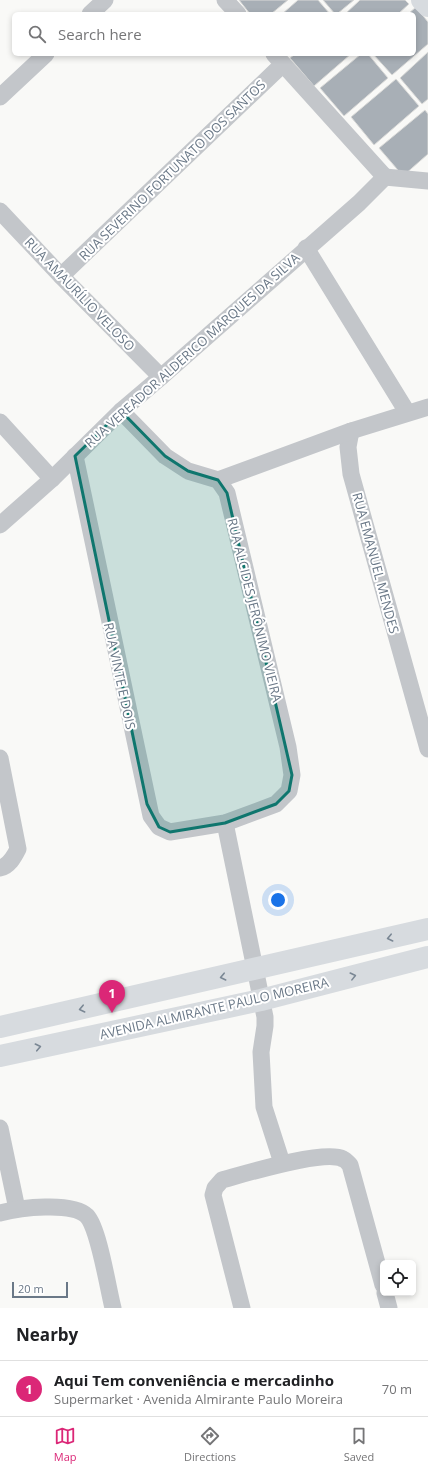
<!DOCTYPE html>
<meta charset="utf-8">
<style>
body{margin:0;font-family:"Open Sans",sans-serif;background:#f6f6f6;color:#202124}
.controls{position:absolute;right:12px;bottom:12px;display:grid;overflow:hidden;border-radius:6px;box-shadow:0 2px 6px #0003}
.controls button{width:36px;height:36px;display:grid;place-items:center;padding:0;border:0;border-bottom:1px solid #e0e0e0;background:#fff;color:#202124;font:20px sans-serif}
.scale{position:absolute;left:12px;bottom:10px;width:56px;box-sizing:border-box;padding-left:4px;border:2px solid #6a7887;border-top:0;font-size:11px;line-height:14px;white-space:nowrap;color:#6a7887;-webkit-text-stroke:3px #fff;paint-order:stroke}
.you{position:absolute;left:278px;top:900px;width:14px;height:14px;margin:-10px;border:3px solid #fff;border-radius:50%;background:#1a73e8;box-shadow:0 0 0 6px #1a73e833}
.badge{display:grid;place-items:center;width:26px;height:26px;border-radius:50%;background:#db2777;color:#fff;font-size:13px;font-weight:700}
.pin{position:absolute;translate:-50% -33px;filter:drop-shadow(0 1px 2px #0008)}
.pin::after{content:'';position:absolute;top:21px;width:14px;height:12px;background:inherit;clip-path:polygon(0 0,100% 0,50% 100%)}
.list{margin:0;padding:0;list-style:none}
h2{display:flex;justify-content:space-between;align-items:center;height:52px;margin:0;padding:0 16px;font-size:17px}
h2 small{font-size:13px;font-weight:400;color:#757577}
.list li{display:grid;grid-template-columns:26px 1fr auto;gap:12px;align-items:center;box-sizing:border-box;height:56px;padding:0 16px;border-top:1px solid #e0e0e0}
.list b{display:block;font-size:15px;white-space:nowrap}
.list p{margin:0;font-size:13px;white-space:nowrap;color:#757577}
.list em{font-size:13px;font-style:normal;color:#757577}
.icon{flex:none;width:22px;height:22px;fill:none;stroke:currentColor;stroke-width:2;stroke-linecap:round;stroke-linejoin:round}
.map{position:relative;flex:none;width:428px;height:1308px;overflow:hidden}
.search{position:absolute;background:#fff;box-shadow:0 2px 6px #0003;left:12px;right:12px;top:12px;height:44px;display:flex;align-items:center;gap:10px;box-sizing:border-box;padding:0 14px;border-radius:6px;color:#757577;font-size:15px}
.sheet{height:108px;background:#fff}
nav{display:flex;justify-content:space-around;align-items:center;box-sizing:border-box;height:56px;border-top:1px solid #e0e0e0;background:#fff;font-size:11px;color:#757577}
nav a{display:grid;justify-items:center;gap:2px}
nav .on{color:#db2777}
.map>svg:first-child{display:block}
</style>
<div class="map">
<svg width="428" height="1308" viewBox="0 0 428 1308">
<rect width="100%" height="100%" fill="#f9f9f7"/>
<g fill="#a8afb6" stroke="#dbdbd9">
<path d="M239 0H288L271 14H250Z"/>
<path d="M298 0H318L330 14H282Z"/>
<path d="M323 0H354L337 14H335Z"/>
<path d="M360 0H405L409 4 398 14H345Z"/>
<path d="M416 7 428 22V44L392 75 373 54H414V14H408Z"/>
<path d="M428 52V99L422 104 400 78Z"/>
<path d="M295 54H351L314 86 290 58Z"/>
<path d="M361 54H368L388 78 344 116 320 88Z"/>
<path d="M396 79 419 106 374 145 351 117Z"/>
<path d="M425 110 428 114V154L403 176 379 148Z"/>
</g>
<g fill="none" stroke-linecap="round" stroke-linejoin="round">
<g stroke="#c3c6ca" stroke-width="17">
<path d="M225 0 238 14"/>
<path d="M90 14 105 0"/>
<path d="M274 54 385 177"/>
<path d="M0 97 46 54"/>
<path d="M385 177 428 181"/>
<path d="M0 211 61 276 161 377"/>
<path d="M306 248 407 412"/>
<path d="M61 276 283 64"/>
<path d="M0 422 52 479"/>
<path d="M351 431 348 447 351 474 428 749"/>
<path d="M75 456 151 816 159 827 170 832 225 823 276 804 289 791 292 775 288 747 227 493 218 480 188 471 165 456 121 411"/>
<path d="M218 480 351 431 428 407"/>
<path d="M0 525 52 479 121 411 161 377 359 203 385 177"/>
<path d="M0 758 18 849C14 857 9 866 0 868"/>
<path d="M225 823 265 1017V1026L261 1052 264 1107 282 1163"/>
<path d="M0 1128 17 1209"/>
<path d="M0 1213C19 1208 72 1201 87 1216 99 1229 108 1289 113 1308"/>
<path d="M385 1293 389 1308"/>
<path d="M242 1308 213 1195 215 1188 222 1180C244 1174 325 1149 343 1159 346 1160 348 1163 350 1165L383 1285"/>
</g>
<g stroke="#d7dbdf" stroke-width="22">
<path d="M422 0 428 6"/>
<path d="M0 1027 428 929"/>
<path d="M0 1056 261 1000 428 957"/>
</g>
</g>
<defs><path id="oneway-chevron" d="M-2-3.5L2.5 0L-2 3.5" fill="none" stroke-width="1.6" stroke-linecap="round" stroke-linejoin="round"/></defs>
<g stroke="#7a8794">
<use href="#oneway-chevron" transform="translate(390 938) rotate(167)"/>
<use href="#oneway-chevron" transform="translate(353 976) rotate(-14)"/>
<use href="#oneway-chevron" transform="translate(223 977) rotate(167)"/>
<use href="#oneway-chevron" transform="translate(82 1009) rotate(167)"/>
<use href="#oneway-chevron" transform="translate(38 1047) rotate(-12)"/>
</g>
<path fill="#0f766e" fill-opacity="0.2" stroke="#0f766e" stroke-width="3" stroke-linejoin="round" d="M121 411 165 456 188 471 218 480 227 493 292 775 289 791 276 804 225 823 170 832 159 827 147 804 75 456Z"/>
<g text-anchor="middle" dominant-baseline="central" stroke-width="4" stroke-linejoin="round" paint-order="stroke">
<g font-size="13" fill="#6a7887" stroke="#fff">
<text transform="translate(172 170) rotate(-44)">RUA SEVERINO FORTUNATO DOS SANTOS</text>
<text transform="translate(80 294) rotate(46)">RUA AMAURÍLIO VELOSO</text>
<text transform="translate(192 350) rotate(-42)">RUA VEREADOR ALDERICO MARQUES DA SILVA</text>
<text transform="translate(376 563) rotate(75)">RUA EMANUEL MENDES</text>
<text transform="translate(255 610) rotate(76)">RUA ALCIDES JERÔNIMO VIEIRA</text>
<text transform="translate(120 676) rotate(78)">RUA VINTE E DOIS</text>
<text transform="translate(214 1008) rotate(-13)">AVENIDA ALMIRANTE PAULO MOREIRA</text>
</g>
</g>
</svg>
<div class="controls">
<button><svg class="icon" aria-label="locate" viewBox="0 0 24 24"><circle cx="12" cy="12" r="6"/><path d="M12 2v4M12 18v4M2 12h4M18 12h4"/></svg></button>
</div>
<div class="scale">20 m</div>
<div class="you"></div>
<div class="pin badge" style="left:112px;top:1013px">1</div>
<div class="search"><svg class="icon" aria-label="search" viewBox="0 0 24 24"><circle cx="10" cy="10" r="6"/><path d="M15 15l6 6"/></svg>Search here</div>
</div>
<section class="sheet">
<h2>Nearby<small></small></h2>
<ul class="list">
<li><span class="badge">1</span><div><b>Aqui Tem conveniência e mercadinho</b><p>Supermarket · Avenida Almirante Paulo Moreira</p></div><em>70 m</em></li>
</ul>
</section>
<nav>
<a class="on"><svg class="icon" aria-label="map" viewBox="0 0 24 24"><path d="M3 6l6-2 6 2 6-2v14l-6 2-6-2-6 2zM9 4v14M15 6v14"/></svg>Map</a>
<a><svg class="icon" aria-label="directions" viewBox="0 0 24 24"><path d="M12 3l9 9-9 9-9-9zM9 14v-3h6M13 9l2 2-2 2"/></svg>Directions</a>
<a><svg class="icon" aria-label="saved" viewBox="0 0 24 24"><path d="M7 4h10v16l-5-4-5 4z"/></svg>Saved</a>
</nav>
